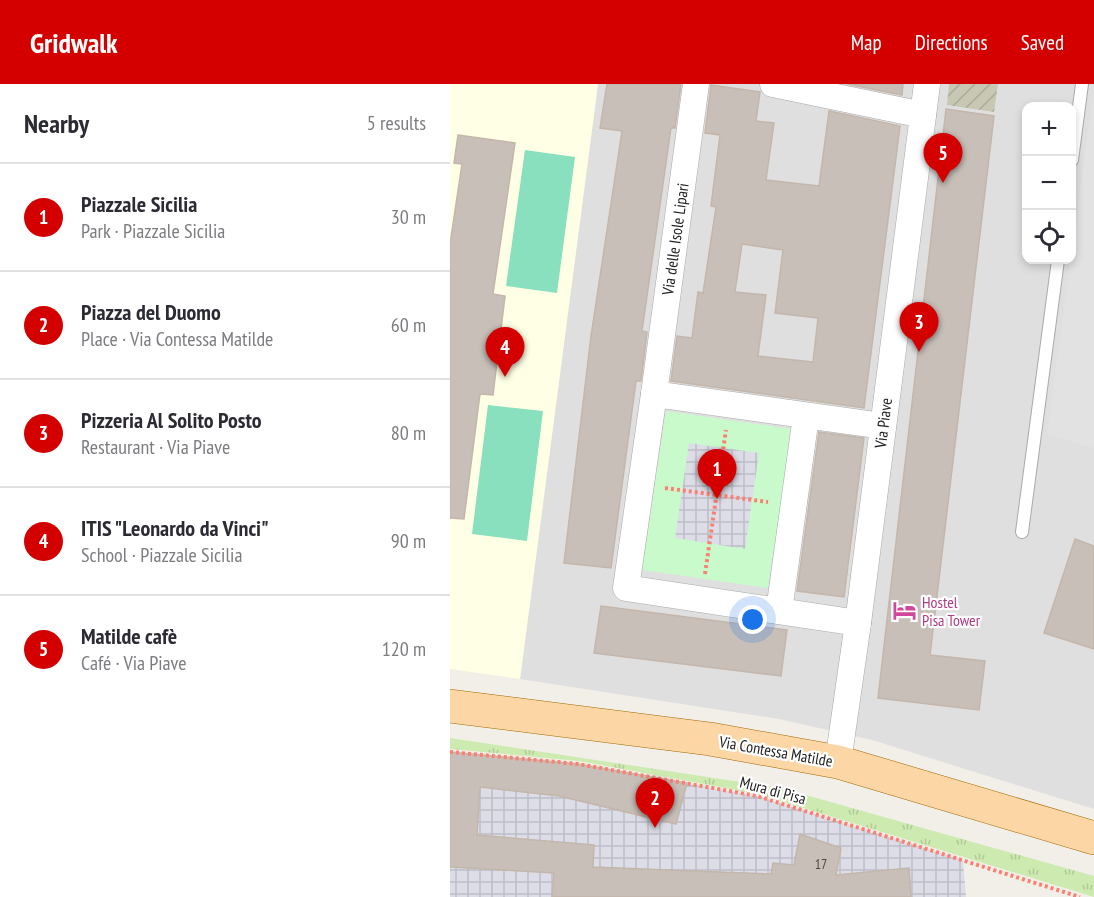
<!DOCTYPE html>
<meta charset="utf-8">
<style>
body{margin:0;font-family:"PT Sans Narrow",sans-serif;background:#f7f7f7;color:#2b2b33}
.controls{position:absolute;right:18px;top:18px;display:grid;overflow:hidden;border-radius:12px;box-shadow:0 3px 9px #0003}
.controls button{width:54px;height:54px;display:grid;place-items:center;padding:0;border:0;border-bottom:2px solid #e1e1e2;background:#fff;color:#2b2b33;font:30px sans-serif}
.you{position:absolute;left:303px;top:536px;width:21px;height:21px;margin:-15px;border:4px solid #fff;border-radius:50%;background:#1a73e8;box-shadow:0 0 0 9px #1a73e833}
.badge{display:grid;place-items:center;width:39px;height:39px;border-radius:50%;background:#d40000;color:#fff;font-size:20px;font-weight:700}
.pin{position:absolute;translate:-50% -50px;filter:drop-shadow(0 2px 3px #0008)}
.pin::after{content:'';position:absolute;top:32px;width:21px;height:18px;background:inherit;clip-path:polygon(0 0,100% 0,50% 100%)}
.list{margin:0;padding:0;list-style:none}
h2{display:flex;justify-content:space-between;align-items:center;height:78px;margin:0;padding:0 24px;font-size:26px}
h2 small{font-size:20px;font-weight:400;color:#7c7c81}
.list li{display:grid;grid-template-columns:39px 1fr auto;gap:18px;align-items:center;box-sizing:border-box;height:108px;padding:0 24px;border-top:2px solid #e1e1e2}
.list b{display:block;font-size:22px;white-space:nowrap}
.list p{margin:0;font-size:20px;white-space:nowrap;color:#7c7c81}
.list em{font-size:20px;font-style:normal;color:#7c7c81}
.icon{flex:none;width:33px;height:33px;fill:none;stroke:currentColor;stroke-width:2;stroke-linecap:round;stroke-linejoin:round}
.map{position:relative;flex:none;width:644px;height:813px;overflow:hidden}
header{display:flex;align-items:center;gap:36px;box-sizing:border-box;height:84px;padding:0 30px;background:#d40000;color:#fff}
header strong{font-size:28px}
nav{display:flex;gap:33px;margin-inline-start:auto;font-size:21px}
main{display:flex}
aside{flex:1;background:#fff}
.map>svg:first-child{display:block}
</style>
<header>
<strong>Gridwalk</strong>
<nav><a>Map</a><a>Directions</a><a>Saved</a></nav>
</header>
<main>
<aside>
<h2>Nearby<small>5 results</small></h2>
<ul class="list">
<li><span class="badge">1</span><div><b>Piazzale Sicilia</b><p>Park · Piazzale Sicilia</p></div><em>30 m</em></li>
<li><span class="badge">2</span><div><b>Piazza del Duomo</b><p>Place · Via Contessa Matilde</p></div><em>60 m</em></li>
<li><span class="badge">3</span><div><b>Pizzeria Al Solito Posto</b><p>Restaurant · Via Piave</p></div><em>80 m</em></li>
<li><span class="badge">4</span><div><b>ITIS &quot;Leonardo da Vinci&quot;</b><p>School · Piazzale Sicilia</p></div><em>90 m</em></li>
<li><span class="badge">5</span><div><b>Matilde cafè</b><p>Café · Via Piave</p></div><em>120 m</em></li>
</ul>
</aside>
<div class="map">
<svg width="644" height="813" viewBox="0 0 644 813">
<defs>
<pattern id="construction-furrows" width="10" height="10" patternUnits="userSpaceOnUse" patternTransform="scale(1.5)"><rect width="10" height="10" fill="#c7c7b4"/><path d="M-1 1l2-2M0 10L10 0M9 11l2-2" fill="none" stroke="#abab9a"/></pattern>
<pattern id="grass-tufts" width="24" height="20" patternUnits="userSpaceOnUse" patternTransform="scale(1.5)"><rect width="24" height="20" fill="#cdebb0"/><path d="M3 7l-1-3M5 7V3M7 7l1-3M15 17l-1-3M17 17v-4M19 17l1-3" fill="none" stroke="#b0c997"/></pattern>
<pattern id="plaza-grid" width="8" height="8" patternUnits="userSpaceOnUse" patternTransform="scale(1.5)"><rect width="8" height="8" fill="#dddde8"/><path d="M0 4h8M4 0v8" fill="none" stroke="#bdbdc7"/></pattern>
</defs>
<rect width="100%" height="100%" fill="#f2efe9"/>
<path fill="#e0dfdf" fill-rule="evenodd" d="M148 0H644V725L422 656 329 635 70 595ZM576 22H622V176H576Z"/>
<path fill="#ffffe5" d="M0 0H148L70 595 0 585Z"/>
<path fill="url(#construction-furrows)" d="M499 0H548L544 28 497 21Z"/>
<path fill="url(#grass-tufts)" d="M0 654 331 704 644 792V813L308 710 129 677 0 665Z"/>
<path fill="#c8facc" d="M216 327 342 345 318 504 192 486Z"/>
<g fill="#88e0be">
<path d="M75 66 125 73 107 209 56 202Z"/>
<path d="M38 321 93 327 77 457 22 450Z"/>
</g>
<path fill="#e2e2e2" d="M644 3V364L597 350Z"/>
<g fill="url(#plaza-grid)">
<path d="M239 359 309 369 295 465 225 454Z"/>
<path d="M0 668 128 680 307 712 513 776 516 813H0Z"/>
</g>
<g fill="#c7bfb8" stroke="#c4b6ab" stroke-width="1.5" fill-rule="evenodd">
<path d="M157 0H231L225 44H221L192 247 197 248 191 297H186L161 484 114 479 141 252 172 47 150 44Z"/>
<path d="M397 0H453L452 11Z"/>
<path d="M261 1 310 8 306 37 324 39 316 96 369 102 379 27 450 42 414 324 221 297 227 252 242 254 248 208 253 209 266 123 261 122 270 51 255 49ZM292 160 333 166 325 229 368 234 363 278 308 272 316 211 285 208Z"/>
<path d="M496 25 544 32 480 571 535 577 529 626 428 614Z"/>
<path d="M8 51 65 59 43 210 55 212 43 311 30 310 14 435 0 434V160L12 80 4 79Z"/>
<path d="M369 348 414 354 394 513 347 507Z"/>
<path d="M625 455 644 462V565L594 549Z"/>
<path d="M151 522 337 546 331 592 144 569Z"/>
<path d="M0 668 128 680 237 699 226 740 109 712 30 703 27 751 144 761 143 783 321 790 323 779 344 781 350 750 391 764 386 791 459 784 461 813H102L104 789 0 783Z"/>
</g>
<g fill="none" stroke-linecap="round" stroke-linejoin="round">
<defs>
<g id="service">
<path d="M622 76 632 0"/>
<path d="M572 448 608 176"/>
</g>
<g id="minor">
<path d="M323 0 473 31"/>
<path d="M204 310 246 0"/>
<path d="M329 527 356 332"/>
<path d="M408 539 176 504 204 310 433 342"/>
<path d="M388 678 408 539 477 0"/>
</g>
<path id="primary" d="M0 622 260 655 388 678 644 754"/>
</defs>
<use href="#service" stroke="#a9a9a9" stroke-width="14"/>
<use href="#minor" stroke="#a9a9a9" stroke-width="27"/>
<use href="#primary" stroke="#a06b00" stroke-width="34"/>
<g stroke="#fa8072" stroke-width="4" stroke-dasharray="3 3" stroke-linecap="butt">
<path d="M215 404 318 418"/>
<path d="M255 490 276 346"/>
<path d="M0 668 128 680 307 712 630 813"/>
</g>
<use href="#service" stroke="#fff" stroke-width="12"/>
<use href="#minor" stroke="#fff" stroke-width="26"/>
<use href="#primary" stroke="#fcd6a4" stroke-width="33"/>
</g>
<defs>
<symbol id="hotel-bare" viewBox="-9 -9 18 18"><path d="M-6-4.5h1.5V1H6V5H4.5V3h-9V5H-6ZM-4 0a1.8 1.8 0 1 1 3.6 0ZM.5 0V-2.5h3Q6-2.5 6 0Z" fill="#d1479c" stroke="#fff" stroke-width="2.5" paint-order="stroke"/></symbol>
</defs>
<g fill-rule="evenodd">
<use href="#hotel-bare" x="438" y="510" width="33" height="33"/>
</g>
<g text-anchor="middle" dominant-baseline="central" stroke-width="4.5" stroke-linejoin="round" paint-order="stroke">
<g font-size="14" fill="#4b4948">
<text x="371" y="780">17</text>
</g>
<g font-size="16" fill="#222" stroke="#fff">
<text transform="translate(225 155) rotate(-82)">Via delle Isole Lipari</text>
<text transform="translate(433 339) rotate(-83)">Via Piave</text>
<text transform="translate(326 667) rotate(10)">Via Contessa Matilde</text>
<text transform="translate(323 706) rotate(15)">Mura di Pisa</text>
</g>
<g font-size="16" fill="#b23c85" stroke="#fff" text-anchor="start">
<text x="472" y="518">Hostel<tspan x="472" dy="18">Pisa Tower</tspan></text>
</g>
</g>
</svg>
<div class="controls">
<button>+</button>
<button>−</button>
<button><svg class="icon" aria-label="locate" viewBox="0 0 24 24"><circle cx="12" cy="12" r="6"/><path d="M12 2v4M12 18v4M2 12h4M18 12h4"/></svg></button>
</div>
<div class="you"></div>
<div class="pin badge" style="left:267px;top:415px">1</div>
<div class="pin badge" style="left:205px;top:744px">2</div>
<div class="pin badge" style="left:469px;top:268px">3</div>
<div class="pin badge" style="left:55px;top:293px">4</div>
<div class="pin badge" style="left:493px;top:99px">5</div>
</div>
</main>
